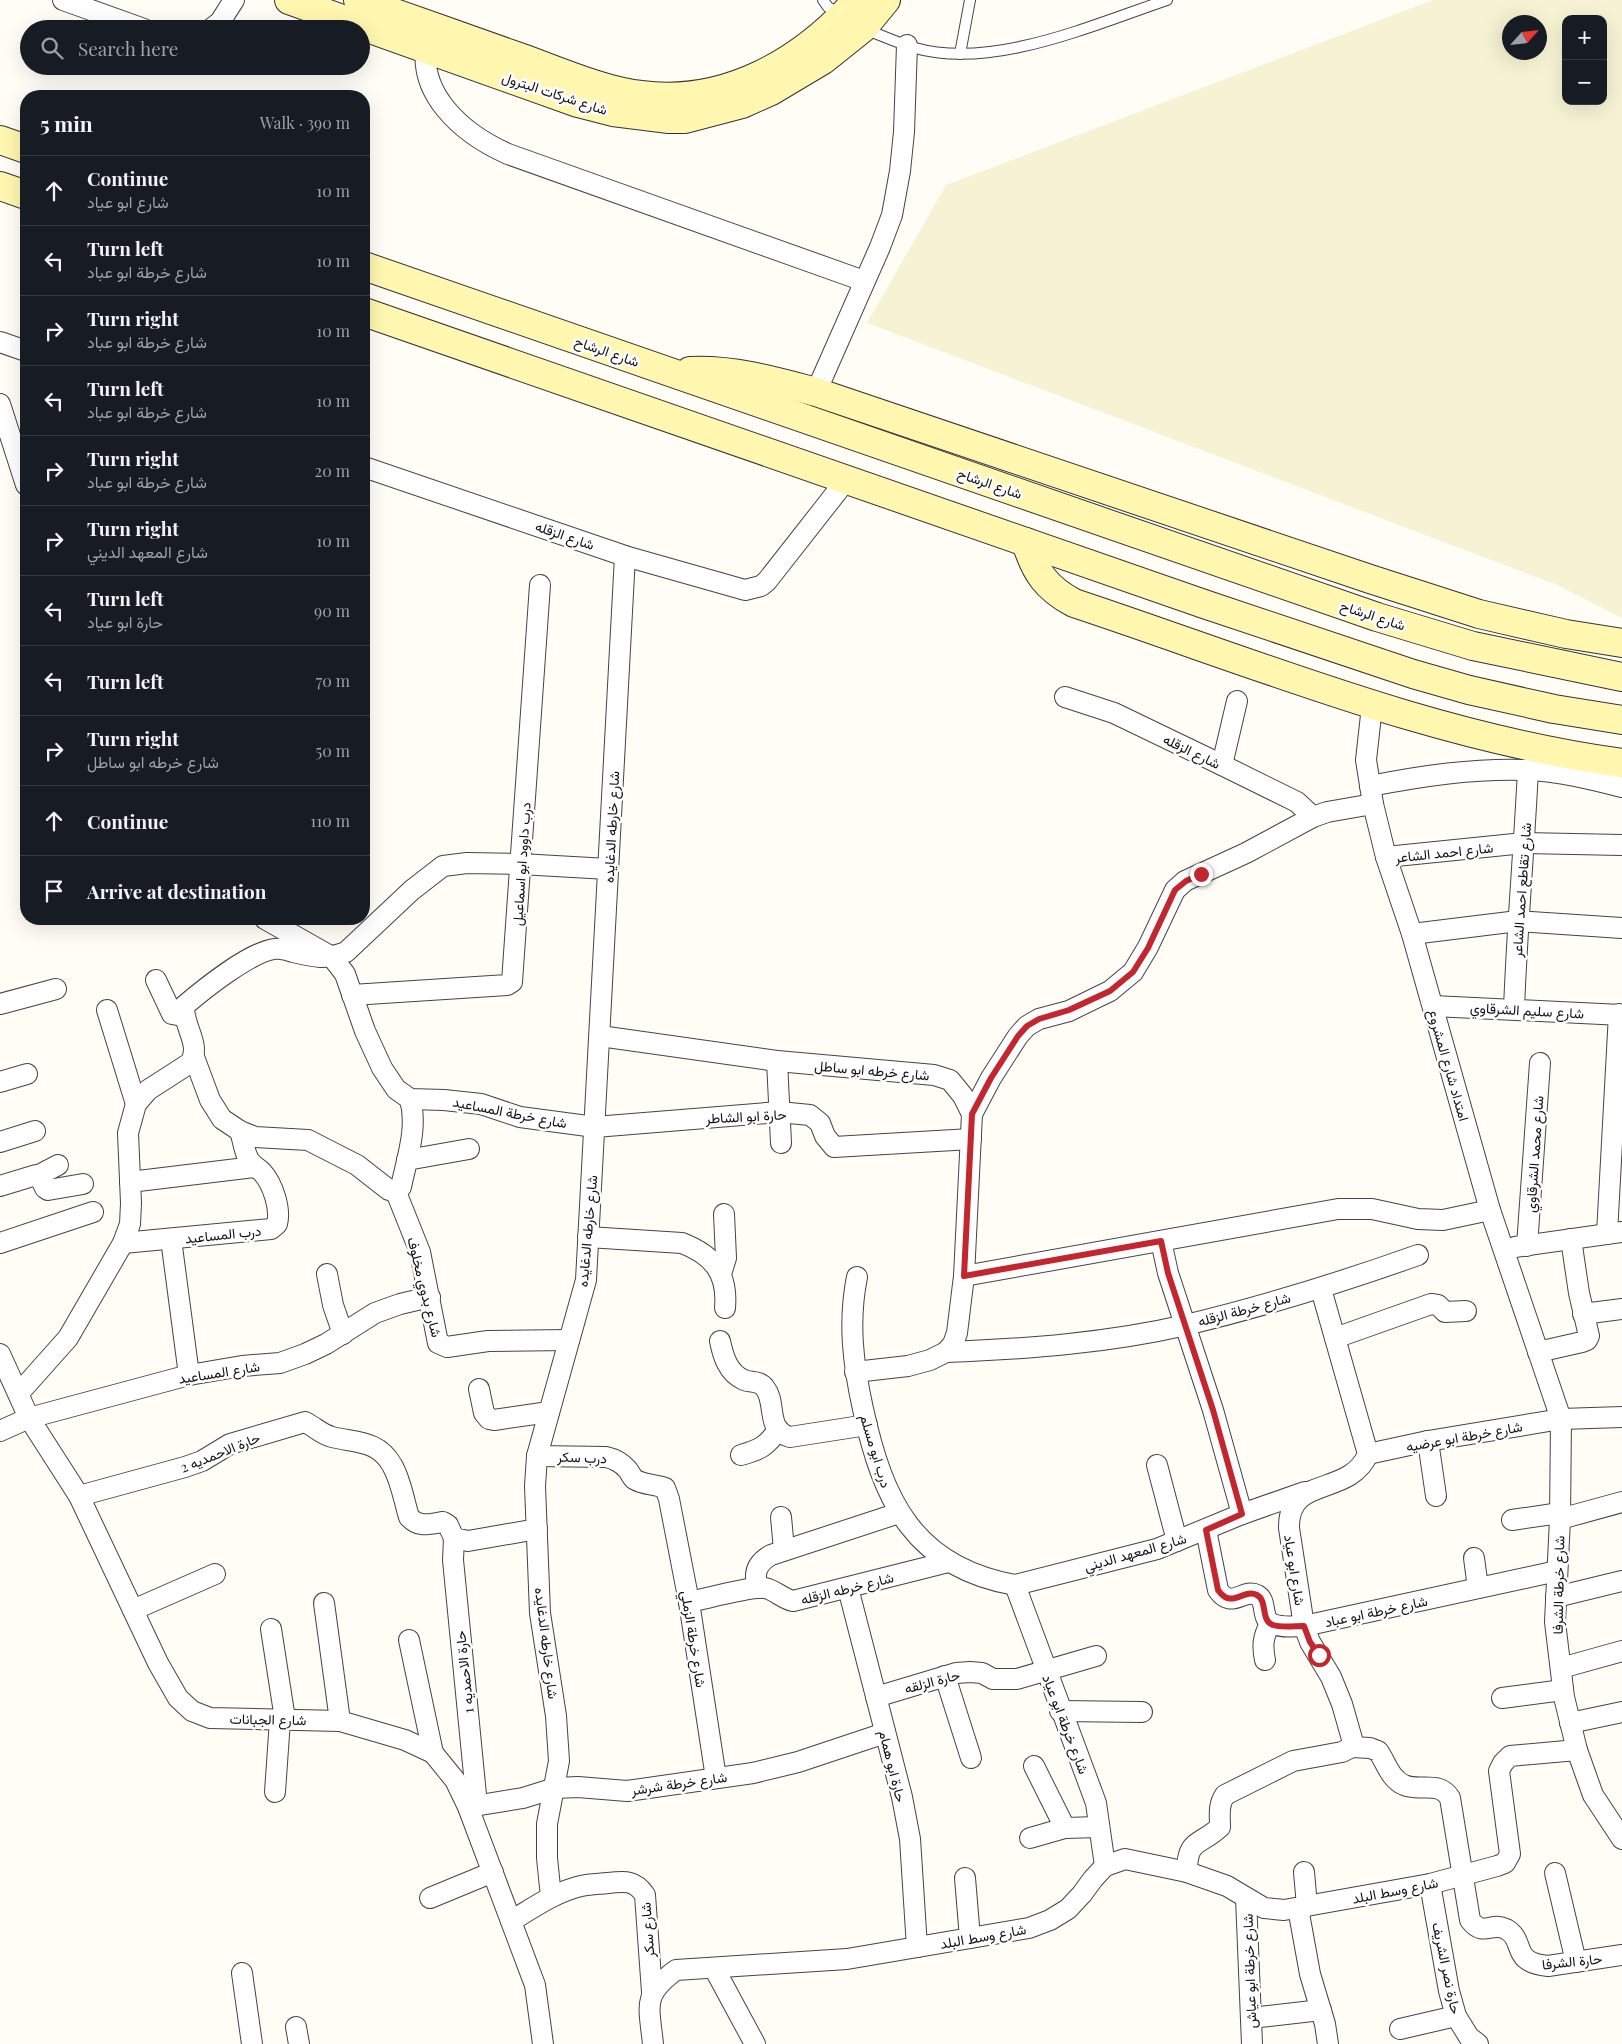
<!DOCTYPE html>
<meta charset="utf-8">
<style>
body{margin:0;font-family:"Playfair Display",Vazirmatn,serif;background:#20242c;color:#f1f3f6}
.controls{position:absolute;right:15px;top:15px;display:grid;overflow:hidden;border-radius:10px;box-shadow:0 5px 20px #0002}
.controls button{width:45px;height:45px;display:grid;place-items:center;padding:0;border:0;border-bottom:1px solid #363941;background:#171b24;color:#f1f3f6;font:25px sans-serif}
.compass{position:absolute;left:1502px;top:15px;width:45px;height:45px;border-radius:50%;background:#171b24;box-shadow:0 5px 20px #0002;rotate:63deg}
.stop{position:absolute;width:15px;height:15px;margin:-11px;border:4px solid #c4262e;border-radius:50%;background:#fff}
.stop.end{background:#c4262e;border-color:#fff;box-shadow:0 1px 5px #0008}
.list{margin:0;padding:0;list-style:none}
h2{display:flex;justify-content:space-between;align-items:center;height:65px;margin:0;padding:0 20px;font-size:21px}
h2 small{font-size:16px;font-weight:400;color:#9ea1a6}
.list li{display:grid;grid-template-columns:32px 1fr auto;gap:15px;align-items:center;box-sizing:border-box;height:70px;padding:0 20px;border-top:1px solid #363941}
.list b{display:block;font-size:19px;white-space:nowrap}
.list p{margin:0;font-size:16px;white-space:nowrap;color:#9ea1a6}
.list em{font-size:16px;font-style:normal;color:#9ea1a6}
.icon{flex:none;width:28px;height:28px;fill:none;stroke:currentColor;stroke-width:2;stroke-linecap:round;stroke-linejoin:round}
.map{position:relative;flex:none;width:1622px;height:2044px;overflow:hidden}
.search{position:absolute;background:#171b24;box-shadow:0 5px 20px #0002;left:20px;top:20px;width:350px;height:55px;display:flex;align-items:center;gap:12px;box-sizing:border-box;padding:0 18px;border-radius:28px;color:#9ea1a6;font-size:19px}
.panel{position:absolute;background:#171b24;box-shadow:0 5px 20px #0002;left:20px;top:90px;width:350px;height:835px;border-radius:20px}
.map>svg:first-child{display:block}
</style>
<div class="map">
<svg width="1622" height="2044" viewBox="0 0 1622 2044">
<rect width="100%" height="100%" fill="#fffdf5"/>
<path fill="#f6f3d4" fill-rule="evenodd" d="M1433 0H1622V618L1557 585 867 323 946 185ZM1566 19H1603V101H1566ZM1510 22H1540V52H1510Z"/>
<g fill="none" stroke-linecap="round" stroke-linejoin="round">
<defs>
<g id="lane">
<path d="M823 0 828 7 842 16"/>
<path d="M864 29C881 35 898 43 915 48 993 70 1092 25 1167 0"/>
<path d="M960 54 970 0"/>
</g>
<g id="street">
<path d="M63 0 144 29"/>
<path d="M211 29 220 22 234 0"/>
<path d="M428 38C414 93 463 134 508 154L864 281"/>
<path d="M0 342 26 351"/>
<path d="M816 392 880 247 892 215 900 171 904 132 907 45"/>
<path d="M0 404 26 485"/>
<path d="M364 467 625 556 745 590 761 586 767 581 847 479"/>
<path d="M1065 697 1114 713 1222 765 1297 802 1313 817"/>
<path d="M1372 706 1366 760 1373 804 1386 857 1412 934 1490 1210 1561 1419 1560 1519 1555 1622 1564 1697 1577 1750 1593 1795 1622 1839"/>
<path d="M1222 765 1237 701"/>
<path d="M1370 786C1422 776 1474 768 1527 770 1559 771 1591 779 1622 787"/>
<path d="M1386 857 1524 843 1622 845"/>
<path d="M265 919 332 957 345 974 365 1031 382 1068 396 1089 410 1099 444 1100 481 1104 520 1117 595 1127 779 1112 810 1115 820 1123 825 1136 834 1147 971 1139"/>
<path d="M1412 934 1518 921 1622 928"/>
<path d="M156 980 172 1014 183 1016"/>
<path d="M352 995 507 985 512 982 540 585"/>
<path d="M0 1004 56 989"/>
<path d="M1433 1006 1622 1015"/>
<path d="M1514 1009C1517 929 1524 850 1528 770"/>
<path d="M107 1010 136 1104"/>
<path d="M600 1036 777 1061 934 1075 950 1080 963 1096 972 1114 964 1276 957 1333 953 1344 946 1352 930 1360 908 1366 855 1372"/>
<path d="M194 1057 210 1100 222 1119 240 1131 255 1137 308 1140 357 1165 389 1190 396 1192 401 1187C407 1158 418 1128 410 1099"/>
<path d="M777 1061 781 1143"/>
<path d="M0 1082 27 1074"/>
<path d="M972 1114 991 1078 1018 1036 1027 1026 1039 1019 1069 1011 1110 991 1133 972 1148 947 1175 890 1185 881 1246 853 1313 817 1327 812 1373 804"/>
<path d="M0 1142 35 1131"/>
<path d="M407 1160 469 1149"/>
<path d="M39 1175 58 1165"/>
<path d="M130 1182 254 1167"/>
<path d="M0 1186 36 1175H39L45 1188 48 1190 83 1184"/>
<path d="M396 1192 420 1252 438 1343 447 1347 488 1341 569 1340"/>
<path d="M1607 1234 1619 1014"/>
<path d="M588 1237 682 1243C713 1255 728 1273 725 1308"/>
<path d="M171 1239 189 1375"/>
<path d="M1161 1241 1168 1273 1213 1410 1242 1514"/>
<path d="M0 1243 93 1212"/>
<path d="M123 1243 271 1229 277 1224C281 1209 273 1184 262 1172 257 1167 251 1165 248 1158 244 1150 243 1140 240 1131"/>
<path d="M1527 1246 1540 1063"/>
<path d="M1515 1247 1622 1232"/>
<path d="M327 1274 333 1305 343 1334"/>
<path d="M721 1274 726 1258 724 1214"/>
<path d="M964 1276 1338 1209H1372L1418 1219 1443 1220 1490 1210"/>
<path d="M857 1277C848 1322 853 1364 863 1409 883 1501 914 1567 1015 1585L1157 1549 1242 1514 1305 1492"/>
<path d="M1583 1314 1622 1309"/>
<path d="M1335 1338 1431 1304 1438 1305 1445 1312 1466 1311"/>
<path d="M720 1341C723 1356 728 1373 744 1380 751 1383 759 1380 765 1388 777 1403 765 1430 790 1437L867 1425"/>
<path d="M946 1352C1027 1349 1108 1343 1186 1325 1265 1306 1342 1282 1418 1255"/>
<path d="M1538 1352 1582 1342 1587 1340 1589 1336 1579 1293 1571 1239"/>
<path d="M0 1354 29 1418 79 1496 158 1663 178 1698 192 1711 210 1718 340 1721 405 1740 433 1753 455 1780 468 1807 535 1985 543 2044"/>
<path d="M479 1389 484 1413 489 1419 494 1420 549 1412"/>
<path d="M19 1393 68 1338 123 1243 130 1224 131 1203 128 1133 136 1104 148 1090 190 1063C202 1045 183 1027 184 1006 204 989 249 953 274 949 280 948 288 950 293 952 314 957 326 960 346 952L412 890 443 866 467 863 520 864 608 869"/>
<path d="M0 1431 29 1418 189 1375 242 1366 280 1363 305 1354 326 1344 375 1313 400 1304 430 1297"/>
<path d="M1428 1441 1436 1496"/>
<path d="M1368 1454 1428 1441 1561 1419 1622 1417"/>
<path d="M741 1455C759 1450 768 1446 778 1429"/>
<path d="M537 1456 606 1457C615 1459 621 1462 627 1469 630 1472 631 1476 634 1479 643 1485 655 1484 665 1488L669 1499 689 1602 716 1778"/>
<path d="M1157 1465 1177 1541"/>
<path d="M79 1496 185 1467 202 1461 230 1444 305 1422C315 1427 321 1434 332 1437 356 1443 378 1440 392 1465 401 1480 404 1501 409 1517 419 1528 429 1524 443 1522L448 1525 454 1538 468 1541 537 1529"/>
<path d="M781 1517 784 1550"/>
<path d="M1560 1519 1622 1502"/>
<path d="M1512 1520 1560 1513"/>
<path d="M1206 1530 1218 1590C1232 1610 1243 1588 1257 1595 1268 1601 1260 1620 1273 1624 1282 1628 1294 1626 1304 1626L1557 1571"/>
<path d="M454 1538 453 1560 477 1805"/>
<path d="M1474 1558 1478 1588"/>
<path d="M1015 1585 1096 1803 1105 1866"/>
<path d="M758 1588C753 1573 757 1563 771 1555L899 1513"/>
<path d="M848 1588 902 1797 910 1839 917 1947"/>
<path d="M1556 1597 1622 1581"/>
<path d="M689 1602C705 1599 751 1586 765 1588 775 1590 783 1599 793 1601L948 1562"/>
<path d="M324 1603 340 1721"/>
<path d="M133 1610 215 1574"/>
<path d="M271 1629 285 1719"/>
<path d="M409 1640 433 1753"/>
<path d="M1265 1660C1262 1645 1263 1637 1270 1624"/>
<path d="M1561 1668 1622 1651"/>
<path d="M945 1676 971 1758"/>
<path d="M876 1697 956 1673 970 1672 982 1673 993 1679H1017L1096 1656"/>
<path d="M1502 1698 1563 1690"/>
<path d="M1060 1711 1142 1712"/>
<path d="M1570 1723 1622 1712"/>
<path d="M1352 1747 1370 1748 1378 1751C1386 1762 1390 1779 1404 1785 1419 1792 1439 1780 1450 1798L1470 1920C1484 1938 1491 1921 1506 1929 1527 1941 1509 1962 1548 1966L1622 1955"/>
<path d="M1034 1766 1065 1828"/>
<path d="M275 1792 280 1720"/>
<path d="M468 1807 523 1798 555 1788 578 1787 627 1791 753 1773 798 1762 885 1733"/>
<path d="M1030 1838 1065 1828 1099 1827"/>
<path d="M1187 1872C1187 1838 1200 1846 1220 1827 1220 1815 1218 1805 1225 1795L1293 1761 1342 1752 1352 1747V1739L1342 1704 1331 1677 1310 1642 1304 1626 1289 1528C1288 1474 1349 1498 1368 1454L1321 1289"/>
<path d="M1304 1872 1307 1906"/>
<path d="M1555 1873 1576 1962"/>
<path d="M965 1878 970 1938"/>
<path d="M1430 1884 1449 1991 1456 2016 1469 2037 1478 2044"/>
<path d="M551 1897 547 1858V1824L559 1761 556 1716 540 1613 535 1486 537 1456 586 1280 625 556"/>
<path d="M430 1898 493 1872"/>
<path d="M1246 1898 1252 2044"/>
<path d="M1298 1908 1310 1974 1325 2024 1328 2044"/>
<path d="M511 1921C533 1908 555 1892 581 1886 590 1884 599 1884 608 1883 625 1881 635 1880 645 1895L652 1992"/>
<path d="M714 1968 755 2044"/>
<path d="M242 1973 252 2044"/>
<path d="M1251 2018 1321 2010"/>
<path d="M296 2027 299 2044"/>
<path d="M1400 2029 1456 2016"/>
<path d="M653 2044C649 2005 642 1995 676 1970L847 1959 1029 1928 1050 1920 1068 1909 1082 1894 1093 1879 1105 1866 1125 1859 1187 1872 1227 1886 1264 1908 1284 1910 1430 1884 1497 1866 1505 1863 1510 1854 1499 1771 1503 1763 1510 1756 1577 1750"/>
</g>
<g id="secondary">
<path d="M289 0 578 103 613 112 669 119H685L742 104 771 91 823 60 863 28 886 0"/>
<path d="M358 0C413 19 467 39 522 58 558 71 604 91 641 95 726 106 802 62 857 0"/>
<path d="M0 140 26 149"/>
<path d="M0 186 26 195"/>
<path d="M364 266 1377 617 1473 646 1622 677"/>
<path d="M364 312 1204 604 1413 674 1469 690 1554 709 1622 720"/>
<path d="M690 371C733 369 775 381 816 392L1370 579 1479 614 1566 634 1622 643"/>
<path d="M1026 542C1035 572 1046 588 1074 603 1255 663 1432 737 1622 763"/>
</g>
</defs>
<use href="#lane" stroke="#444" stroke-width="12"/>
<use href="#street" stroke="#444" stroke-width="22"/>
<use href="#secondary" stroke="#333" stroke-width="30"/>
<use href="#lane" stroke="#fff" stroke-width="10"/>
<use href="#street" stroke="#fff" stroke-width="20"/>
<use href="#secondary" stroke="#fff6b0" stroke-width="28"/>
</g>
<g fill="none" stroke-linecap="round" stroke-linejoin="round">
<path stroke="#c4262e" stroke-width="6" d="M1201 874 1186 881 1175 890 1148 948 1133 972 1110 991 1069 1010 1039 1019 1027 1026 1018 1036 991 1078 972 1114 964 1276 1161 1241 1168 1273 1213 1410 1242 1514 1206 1530 1218 1590C1232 1610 1243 1588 1257 1595 1268 1601 1260 1620 1273 1625 1282 1628 1294 1626 1304 1626L1310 1642 1319 1655"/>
</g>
<g text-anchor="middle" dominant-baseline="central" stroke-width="5" stroke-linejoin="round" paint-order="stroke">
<g font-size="14" fill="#111" stroke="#fff">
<text transform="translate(555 93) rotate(18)">شارع شركات البترول</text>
<text transform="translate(607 351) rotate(19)">شارع الرشاح</text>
<text transform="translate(990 483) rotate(19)">شارع الرشاح</text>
<text transform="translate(565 535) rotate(19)">شارع الزقله</text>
<text transform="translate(1373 615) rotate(18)">شارع الرشاح</text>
<text transform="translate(1192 751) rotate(26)">شارع الزقله</text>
<text transform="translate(611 827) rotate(-87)">شارع خارطه الدغايده</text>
<text transform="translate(1444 852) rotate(-6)">شارع احمد الشاعر</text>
<text transform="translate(521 864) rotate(-86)">درب داوود ابو اسماعيل</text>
<text transform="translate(1521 890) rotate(-86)">شارع تقاطع احمد الشاعر</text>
<text transform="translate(1527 1010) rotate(3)">شارع سليم الشرقاوي</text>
<text transform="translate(1449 1065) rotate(74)">امتداد شارع المشروع</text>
<text transform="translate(872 1070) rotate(5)">شارع خرطه ابو ساطل</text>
<text transform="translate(510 1112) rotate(11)">شارع خرطة المساعيد</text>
<text transform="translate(746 1116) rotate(-3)">حارة ابو الشاطر</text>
<text transform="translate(1534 1154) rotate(-86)">شارع محمد الشرقاوي</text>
<text transform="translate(587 1231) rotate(-85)">شارع خارطه الدغايده</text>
<text transform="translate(223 1234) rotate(-6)">درب المساعيد</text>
<text transform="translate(425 1287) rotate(76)">شارع بدوي مخلوف</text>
<text transform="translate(1244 1309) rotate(-15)">شارع خرطة الزقله</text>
<text transform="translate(219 1372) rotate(-9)">شارع المساعيد</text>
<text transform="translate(1464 1436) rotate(-10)">شارع خرطة ابو عرضيه</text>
<text transform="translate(876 1451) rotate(73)">درب ابو مسلم</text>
<text transform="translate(220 1452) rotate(-22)">حارة الاحمديه 2</text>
<text transform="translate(582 1457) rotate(2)">درب سكر</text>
<text transform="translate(1135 1552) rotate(-16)">شارع المعهد الديني</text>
<text transform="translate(1295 1570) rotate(81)">شارع ابو عياد</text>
<text transform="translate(1558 1585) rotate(-89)">شارع خرطة الشرفا</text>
<text transform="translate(847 1588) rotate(-14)">شارع خرطه الزقله</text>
<text transform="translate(1376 1611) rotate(-12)">شارع خرطة ابو عباد</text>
<text transform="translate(694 1639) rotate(81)">شارع خرطة الزملي</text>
<text transform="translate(547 1643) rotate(83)">شارع خارطه الدغايده</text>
<text transform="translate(464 1672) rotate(-96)">حارة الاحمديه 1</text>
<text transform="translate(932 1681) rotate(-15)">حارة الزلقه</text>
<text transform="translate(268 1719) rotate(1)">شارع الجبانات</text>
<text transform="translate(1066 1724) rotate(69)">شارع خرطة ابو عياد</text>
<text transform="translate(893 1766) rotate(76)">حارة ابو همام</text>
<text transform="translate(679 1783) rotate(-8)">شارع خرطة شرشر</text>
<text transform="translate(1395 1890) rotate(-11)">شارع وسط البلد</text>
<text transform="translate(647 1930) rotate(-94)">شارع سكر</text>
<text transform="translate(983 1936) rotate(-10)">شارع وسط البلد</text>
<text transform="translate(1572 1961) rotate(-6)">حارة الشرفا</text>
<text transform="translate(1447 1968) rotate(78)">حارة نصر الشريف</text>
<text transform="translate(1249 1971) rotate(-92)">شارع خرطة ابو عياش</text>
</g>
</g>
</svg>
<div class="controls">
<button>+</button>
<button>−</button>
</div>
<svg class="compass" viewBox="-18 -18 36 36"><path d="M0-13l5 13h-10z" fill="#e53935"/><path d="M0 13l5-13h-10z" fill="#9ea1a6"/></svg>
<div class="stop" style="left:1319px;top:1655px"></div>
<div class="stop end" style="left:1201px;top:874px"></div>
<div class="search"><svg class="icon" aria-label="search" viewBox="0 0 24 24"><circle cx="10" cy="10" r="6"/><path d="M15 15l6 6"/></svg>Search here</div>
<section class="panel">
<h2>5 min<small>Walk · 390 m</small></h2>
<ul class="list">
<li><svg class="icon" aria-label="ahead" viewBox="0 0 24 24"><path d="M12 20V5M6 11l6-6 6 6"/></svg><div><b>Continue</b><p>شارع ابو عياد</p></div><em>10 m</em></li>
<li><svg class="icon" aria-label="left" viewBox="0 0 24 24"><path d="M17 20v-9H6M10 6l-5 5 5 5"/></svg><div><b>Turn left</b><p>شارع خرطة ابو عباد</p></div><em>10 m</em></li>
<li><svg class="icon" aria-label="right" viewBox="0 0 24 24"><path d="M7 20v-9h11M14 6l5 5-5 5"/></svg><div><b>Turn right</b><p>شارع خرطة ابو عباد</p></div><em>10 m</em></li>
<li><svg class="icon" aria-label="left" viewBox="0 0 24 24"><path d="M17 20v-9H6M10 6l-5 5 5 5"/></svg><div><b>Turn left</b><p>شارع خرطة ابو عباد</p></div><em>10 m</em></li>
<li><svg class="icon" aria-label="right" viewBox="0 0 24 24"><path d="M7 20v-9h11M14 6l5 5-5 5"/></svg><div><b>Turn right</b><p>شارع خرطة ابو عباد</p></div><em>20 m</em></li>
<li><svg class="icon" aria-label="right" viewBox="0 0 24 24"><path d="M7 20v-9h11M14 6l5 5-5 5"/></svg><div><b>Turn right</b><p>شارع المعهد الديني</p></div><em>10 m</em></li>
<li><svg class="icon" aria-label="left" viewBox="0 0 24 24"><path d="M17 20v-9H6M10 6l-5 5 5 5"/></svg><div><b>Turn left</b><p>حارة ابو عياد</p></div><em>90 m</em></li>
<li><svg class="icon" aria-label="left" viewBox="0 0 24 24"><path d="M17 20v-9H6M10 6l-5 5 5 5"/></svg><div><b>Turn left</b></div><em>70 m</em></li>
<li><svg class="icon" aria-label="right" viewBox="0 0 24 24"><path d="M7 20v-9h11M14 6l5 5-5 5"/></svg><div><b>Turn right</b><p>شارع خرطه ابو ساطل</p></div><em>50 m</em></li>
<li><svg class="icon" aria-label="ahead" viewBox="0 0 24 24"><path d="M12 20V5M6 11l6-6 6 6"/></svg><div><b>Continue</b></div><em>110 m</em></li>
<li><svg class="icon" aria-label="arrive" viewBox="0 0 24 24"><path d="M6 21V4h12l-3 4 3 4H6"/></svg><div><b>Arrive at destination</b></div></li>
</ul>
</section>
</div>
